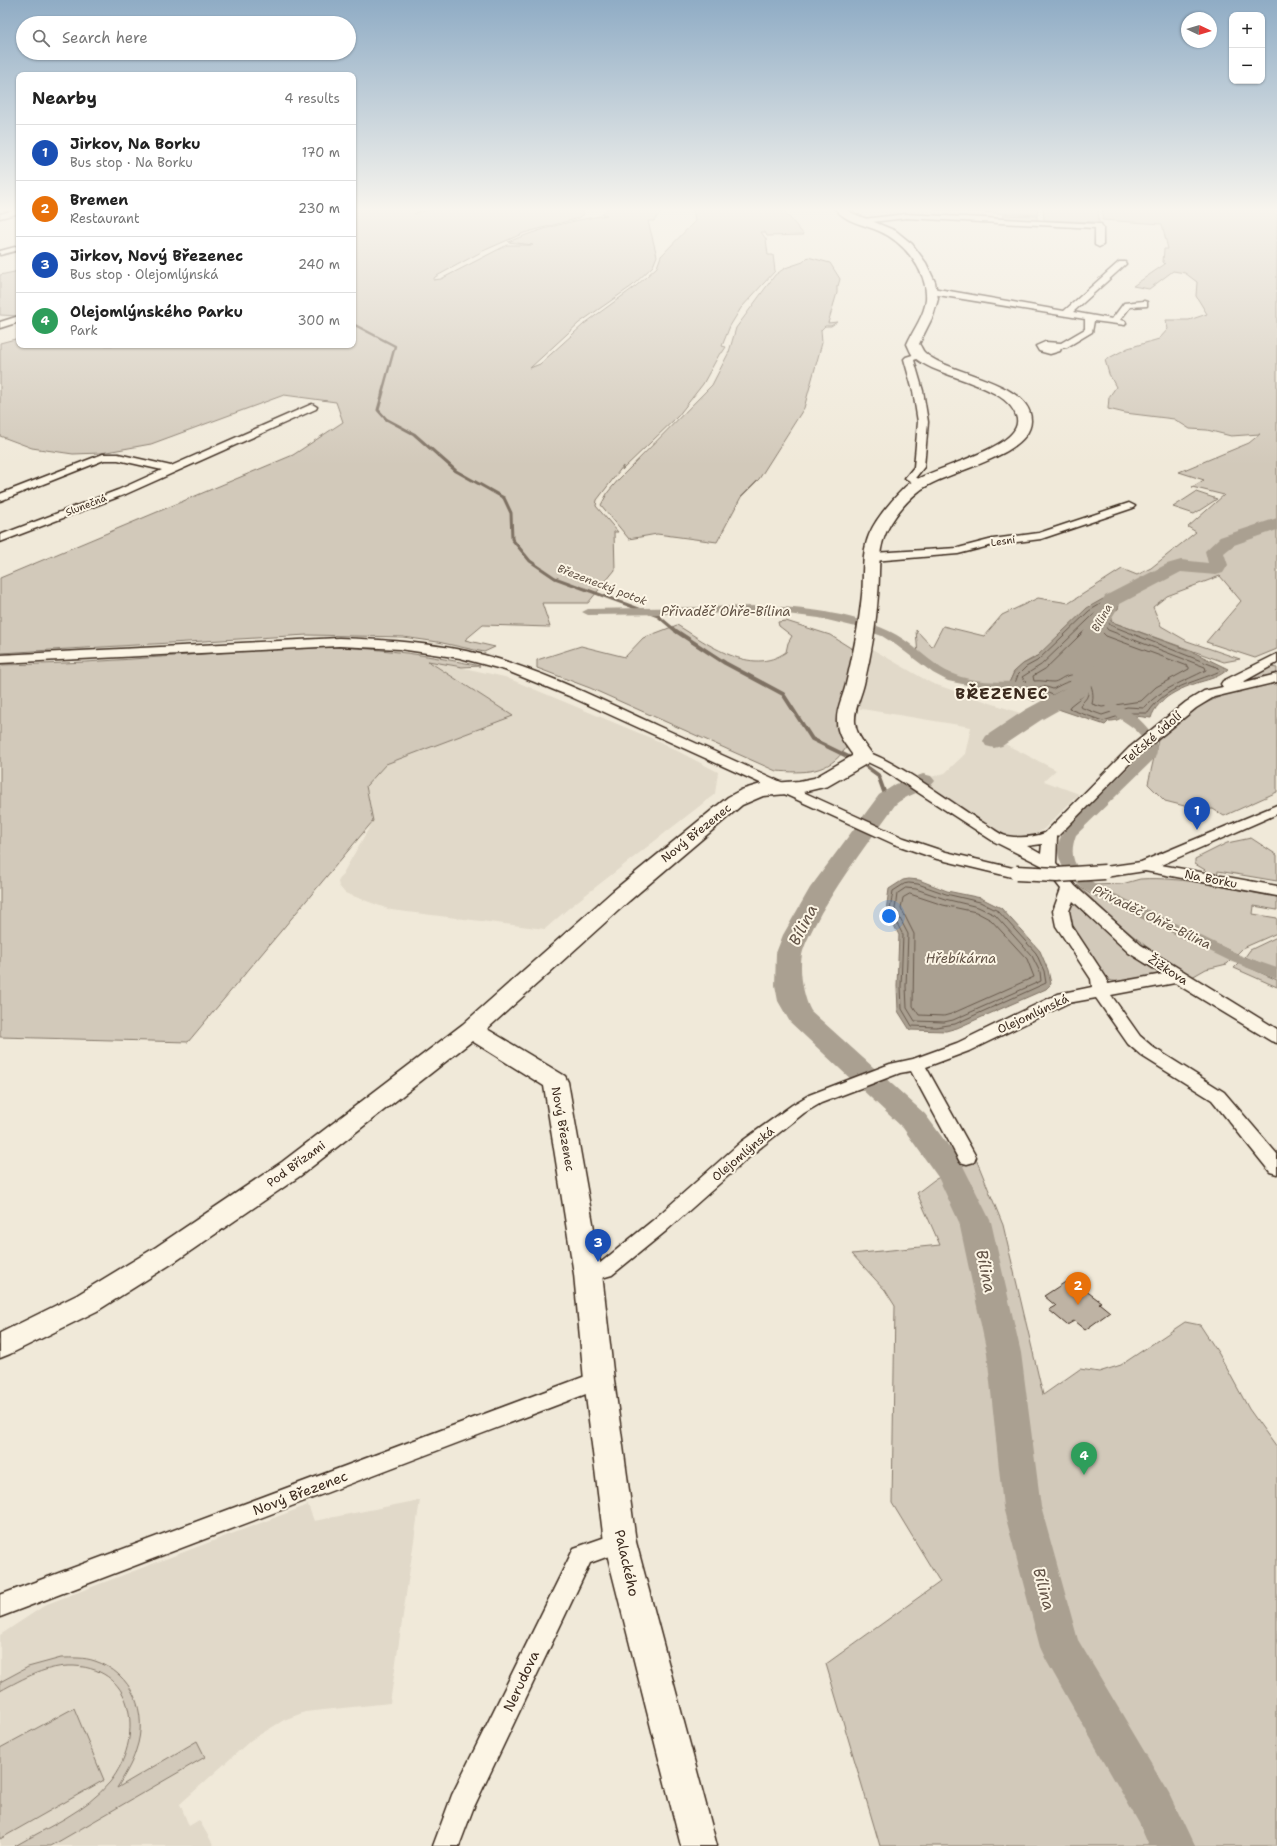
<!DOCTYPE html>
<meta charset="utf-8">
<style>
body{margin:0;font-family:"Shantell Sans",sans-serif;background:#f2f2f2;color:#222}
.controls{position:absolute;right:12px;top:12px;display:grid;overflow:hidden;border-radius:8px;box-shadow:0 1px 3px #0004}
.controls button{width:36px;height:36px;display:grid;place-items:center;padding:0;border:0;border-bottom:1px solid #e0e0e0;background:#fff;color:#222;font:20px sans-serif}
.compass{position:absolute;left:1181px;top:12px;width:36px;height:36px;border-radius:50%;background:#fff;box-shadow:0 1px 3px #0004;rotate:94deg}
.you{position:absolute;left:889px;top:916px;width:14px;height:14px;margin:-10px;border:3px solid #fff;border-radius:50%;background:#1a73e8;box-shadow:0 0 0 6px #1a73e833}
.badge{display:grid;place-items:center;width:26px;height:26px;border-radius:50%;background:#0f766e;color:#fff;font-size:13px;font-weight:700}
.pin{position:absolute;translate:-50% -33px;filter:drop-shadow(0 1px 2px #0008)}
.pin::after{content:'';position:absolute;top:21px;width:14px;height:12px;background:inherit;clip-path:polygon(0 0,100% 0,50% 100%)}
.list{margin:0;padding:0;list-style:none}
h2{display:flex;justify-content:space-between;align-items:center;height:52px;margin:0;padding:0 16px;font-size:17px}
h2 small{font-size:13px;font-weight:400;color:#767676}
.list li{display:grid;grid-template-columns:26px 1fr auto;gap:12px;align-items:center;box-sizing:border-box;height:56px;padding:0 16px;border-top:1px solid #e0e0e0}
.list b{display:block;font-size:15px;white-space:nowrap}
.list p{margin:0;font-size:13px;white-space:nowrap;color:#767676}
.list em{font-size:13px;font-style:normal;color:#767676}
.icon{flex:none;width:22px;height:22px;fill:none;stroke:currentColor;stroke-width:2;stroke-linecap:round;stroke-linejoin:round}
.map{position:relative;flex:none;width:1277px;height:1846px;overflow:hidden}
.search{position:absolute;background:#fff;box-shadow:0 1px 3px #0004;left:16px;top:16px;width:340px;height:44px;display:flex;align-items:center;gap:10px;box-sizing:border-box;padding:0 14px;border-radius:22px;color:#767676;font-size:15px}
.panel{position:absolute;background:#fff;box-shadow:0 1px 3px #0004;left:16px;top:72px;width:340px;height:276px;border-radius:8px}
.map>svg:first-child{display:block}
</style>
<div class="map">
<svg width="1277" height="1846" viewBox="0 0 1277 1846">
<rect width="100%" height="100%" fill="#f0e9d9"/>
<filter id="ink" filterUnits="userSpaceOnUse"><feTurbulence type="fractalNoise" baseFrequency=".025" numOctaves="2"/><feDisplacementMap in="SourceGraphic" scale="8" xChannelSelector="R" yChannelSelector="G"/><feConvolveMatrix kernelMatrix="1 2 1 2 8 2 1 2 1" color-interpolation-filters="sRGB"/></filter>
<g filter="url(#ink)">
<g fill="#e1d9c9">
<path d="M872 649 931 683 1023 714 991 740 1001 742 1056 770 1044 781 1079 794 1045 828 1034 836 1027 838 1011 837 994 832 927 786 921 780 945 773 965 754 971 727 856 708 860 702 859 696 866 651Z"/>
<path d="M427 660 505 677 658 741 718 772 715 794 570 907 545 929 391 910 345 893 339 886 338 882 373 821 366 786 386 764 512 716Z"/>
<path d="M420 1500 390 1703 305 1712 284 1720 251 1740 180 1804 189 1826 199 1820 214 1846H0V1635L47 1604 308 1505 314 1521Z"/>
</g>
<g fill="#d2c9ba" stroke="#867a6c">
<path d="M353 207H427L414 214 440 207H581L584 214 579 218 524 233 483 251 435 277 433 280 441 279 507 245H533L508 242C539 229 573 220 607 215L602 214 610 207H665L654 221H648L657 256 653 266 632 286 579 323 530 368 540 364 584 324 636 286 657 267 661 256 695 221 693 207H781L804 235 767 236 765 232H761L766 239 768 255H773L775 271 741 308 730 326 722 346 726 347 722 353H720L703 384 678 416 622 470 623 466 597 500 596 506 618 532H614L615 570 588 603H542L550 627 483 625 465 640 495 647 484 652 438 642 403 637 307 635 0 653V578L293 455 343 422 336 402 284 395 151 444 101 453 73 454 32 448 0 436V343L19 338V345H353Z"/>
<path d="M936 207H1037L1038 215 936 210Z"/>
<path d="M1043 207H1098L1099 222 1044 220Z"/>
<path d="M1103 207H1277V649L1255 658 1206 642 1241 601 1220 576 1167 596 1153 607 1161 626 1187 641 1240 659 1224 662 1112 622 1110 613 1023 664 1014 672 1009 683C969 685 950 679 918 656L916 630 932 647 943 626 984 636 1002 615 1038 598 1069 603 1122 569 1137 575 1151 568 1196 532 1188 527 1224 495 1192 487 1204 480 1179 472 1249 443 1260 434 1231 436 1207 430 1190 429 1174 419 1125 413 1108 409 1109 397 1116 387 1109 374 1105 360 1128 348 1159 339 1168 329 1166 320H1189L1207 314 1196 296 1197 282 1185 273 1173 271 1149 289 1133 286 1165 264 1163 262 1164 249H1168L1162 224 1102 220Z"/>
<path d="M1003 215 1037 216V222L1003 220Z"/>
<path d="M808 257 830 263 840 279 838 286H837V293L828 323 837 322 831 326H825L821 330 822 343 804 408 759 479 741 497 717 542 657 534 629 539 601 505 608 492 619 479 712 385 729 352 736 328 775 275 785 268 803 262Z"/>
<path d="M19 271V316L0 315V275Z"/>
<path d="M1196 492 1217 499 1194 514 1173 507Z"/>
<path d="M786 621 830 635 857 652 845 744 846 748C828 774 804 773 776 771L590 688 537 668V660L581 646 625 657 643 638 677 625C708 644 751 677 786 652L788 643 792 636 779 626 778 622Z"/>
<path d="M339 647C387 649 433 656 480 666L462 667 428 661 513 716 386 764 366 786 373 821 188 1042 0 1037V665C113 664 226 649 339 647Z"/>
<path d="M1270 667 1277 668V675L1236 686Z"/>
<path d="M1277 682V792L1224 816 1213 809 1200 810 1165 801 1148 784 1158 740 1197 707 1228 693Z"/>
<path d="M1251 838 1277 855V881L1218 871 1217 877 1207 875V871L1195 864V859L1227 843Z"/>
<path d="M1140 879C1185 876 1232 890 1277 897V910L1254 906 1253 914 1277 918V933L1243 948 1237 954 1104 892 1093 885 1122 884Z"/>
<path d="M1077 885 1089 893 1231 960 1227 964 1206 969 1192 977C1147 951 1115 921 1077 885Z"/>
<path d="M1072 902 1135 957 1158 973 1153 976C1139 978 1117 986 1105 978L1070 931 1068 907Z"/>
<path d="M1277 937V970L1245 957 1250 950Z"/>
<path d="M1239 963 1277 980V987L1234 968Z"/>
<path d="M976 1159 1003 1225 1043 1395 1080 1369 1099 1372 1121 1365 1185 1322 1200 1325 1219 1354 1249 1409 1277 1448V1846H880L826 1664 940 1582 892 1503 895 1306 885 1290 852 1254 940 1245 917 1193 934 1180Z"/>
<path d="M61 1658C72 1658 84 1657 95 1661 132 1673 149 1713 136 1750 132 1764 124 1776 117 1788L197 1741 205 1757 51 1846H15C48 1827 86 1811 110 1782 143 1740 138 1669 74 1666 47 1665 24 1678 0 1691V1682L28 1667Z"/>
<path d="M74 1708 104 1780 0 1839V1748Z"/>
</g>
<g fill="#aaa091" stroke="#7e7163">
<path d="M1103 599 1119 604 1118 609 1110 613 1108 617 1112 622 1191 651 1228 669C1220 677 1210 679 1200 682 1181 688 1157 698 1151 718 1142 717 1134 715 1125 717 1117 719 1118 721 1109 721L1105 725 1058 709 1080 694 1073 690 1043 704H1042L1049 697 1043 695 1034 701 1028 698 1022 689 1010 686 1009 683 1014 672 1023 664 1035 658 1087 608Z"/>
<path d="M909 879 919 880 947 891 981 898 1001 908 1040 951 1048 970 1051 984 1046 989 957 1028 946 1031 910 1030 898 1011 897 986 899 935 886 911 889 889 903 880Z"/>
</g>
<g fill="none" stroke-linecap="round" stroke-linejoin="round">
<g stroke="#67594c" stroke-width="1">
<path d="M1103 603 1112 606 1105 616 1110 625 1219 668 1220 671C1192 684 1167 685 1148 713H1129L1103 721 1069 709 1070 706 1084 695 1082 690C1071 684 1063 690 1053 695L1043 691 1033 696 1024 686 1015 683 1018 675 1026 667 1037 661 1089 611Z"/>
<path d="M1098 611 1100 613V620L1108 630 1205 667 1206 670C1184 682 1161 688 1144 708L1127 707 1102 715 1080 707C1081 702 1087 700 1088 694 1088 691 1087 688 1085 685 1075 676 1062 684 1053 689L1043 686 1032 690 1022 677 1041 665Z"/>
<path d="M1093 623 1106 636 1185 665 1189 667V669L1156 687 1141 701 1102 707 1092 704C1096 687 1087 670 1067 676 1062 677 1058 682 1053 682 1047 682 1041 680 1034 681L1033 676 1045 669Z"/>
<path d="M909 883 918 884 946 894 980 902 998 911 1036 953 1044 971 1046 983 955 1024 936 1027 912 1026 902 1009 901 986 903 935 890 910 893 891 904 884Z"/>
<path d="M906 888 916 889 945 899 978 907 995 915 1032 956 1040 972 1041 981 953 1020 944 1022 915 1021 907 1008 906 986 908 934 895 909 897 894Z"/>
<path d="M910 894 943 905 976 912 991 920 1027 959 1034 977 951 1014 944 1016 919 1015 913 1006 914 934 901 908 903 898Z"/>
</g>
<path stroke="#7e7163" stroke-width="2.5" d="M353 324 395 346 382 393"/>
<path stroke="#7e7163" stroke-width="3" d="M383 392 378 410 386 419 414 434 456 471 504 498 511 513 512 539 530 561 555 578 658 616 677 632"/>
<path stroke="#7e7163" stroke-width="4" d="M676 631 725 663 783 694 812 739 863 764 878 775 887 800"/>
<g fill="#aaa091" fill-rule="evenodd">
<path d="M755 606C800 607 847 612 889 631 909 640 923 656 941 668 968 685 1000 681 1030 682L1034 683 1036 686 1034 689 1030 690 981 688 948 681 933 673 896 645 882 636 856 627 819 618 787 614 755 613 588 615 582 612 588 609Z"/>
<path d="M1111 702C1129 707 1168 738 1154 759L1076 835C1067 860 1077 871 1097 885L1242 956 1277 968V979L1232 962 1087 891C1067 878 1048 855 1064 831L1144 752C1149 728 1115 721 1105 706L1107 703Z"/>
</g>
<g fill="#aaa091" fill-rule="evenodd">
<path d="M1277 518V530L1234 545 1224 553 1228 565 1223 573 1216 575 1181 572 1120 604 1102 634 1090 689 1087 694 1041 720 1002 746 994 748 986 746 983 741 986 736 1025 710 1069 686 1082 634 1105 596 1167 564 1181 560 1208 563 1205 551 1220 537Z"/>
<path d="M923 774 931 776 935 781C927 792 906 794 895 805 870 840 843 875 821 913 815 925 807 938 803 951 798 967 803 997 811 1011L925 1114 962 1164 991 1222 1021 1353 1041 1507 1078 1640 1169 1793 1194 1846H1149L1139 1823 1046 1660 1040 1647 1003 1507 987 1353 959 1222 938 1177 903 1128 790 1022 778 1001 775 985 776 953 783 935 810 888 879 795 896 784Z"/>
</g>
</g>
<path fill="#beb3a4" stroke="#3b2a1e" d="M1070 1279 1101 1302 1099 1303 1110 1312 1085 1330 1074 1321 1067 1325 1049 1310 1056 1306 1044 1296Z"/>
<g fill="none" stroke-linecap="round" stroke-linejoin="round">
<defs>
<g id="street">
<path d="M19 209V213L0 218V214Z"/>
<path d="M906 214 1098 224H1101L1103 228V245L1099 247 1095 245V228L906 218 863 223 859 221 863 219Z"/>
<path d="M19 246V250L0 255V251Z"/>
<path d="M1119 262H1125L1126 264 1073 312 1112 319 1124 303 1144 301 1147 302V306L1130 307 1120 320 1125 321 1126 323 1125 325 1094 321 1092 332 1067 347 1061 348 1060 351 1050 354 1039 351 1036 346 1045 342 1061 343 1085 329V319L932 294 928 291 932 288 1064 311Z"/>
<path d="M19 316V322L0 328V322Z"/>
<path d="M919 353 924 356 914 360 923 391 928 422 924 467 916 477 923 483 918 486 905 478 914 467 918 422 913 391 904 359 906 357Z"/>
<path d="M312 404 317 407 316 409 126 494 0 542V535L118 490 162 470 118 460H104L0 501V494L103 454H118L171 466Z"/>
<path d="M1129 503 1135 506 1133 508 1041 539 993 545 958 554 873 561 867 557 873 553 958 548 993 539 1039 533Z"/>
<path d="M339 638C388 640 436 643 484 655 544 671 601 700 658 726 740 763 822 801 904 838L946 852 1021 870 1024 873 1021 876 1016 878 937 859 894 844 569 696 505 670 460 658 400 649 339 646 0 663V655Z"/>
<path d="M1277 654V663L1241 683 1277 674V682L1214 697 1196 708 1139 754 1057 837 1056 863 1075 886 1141 945 1277 1029V1043L1271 1041 1175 983 1111 995 1140 1036 1154 1048 1224 1092 1277 1154V1174L1270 1172 1212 1100 1142 1056 1128 1044 1096 998 1068 1003 969 1051 926 1067 976 1157 974 1162 967 1164 960 1162 911 1071 900 1073 821 1103 804 1113 755 1152 666 1231 612 1275 588 1282 581 1280 578 1274 581 1268 599 1264 652 1221 741 1142 792 1105 809 1095 890 1064 913 1059 957 1043 1058 994 1092 987 1091 979 1056 926 1053 911 1061 889 1043 866 993 841 882 769 857 757 855 754 857 751C877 746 963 811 985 824 991 827 1000 835 1006 836 1019 838 1032 838 1045 833L1129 748 1186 702 1204 691 1223 687 1221 684 1223 681ZM1042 844 1041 854 1027 846ZM1073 901 1129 953 1163 974 1108 984 1107 979 1072 926 1069 911Z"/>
<path d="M1277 805V814L1161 865 1277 886V896L1145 871 1105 877 1100 875 1097 872 1100 869 1105 867 1141 862Z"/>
<path d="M599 1371 607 1374 610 1380 607 1386 0 1617V1595Z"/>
<path d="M620 1532 628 1535 632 1542 628 1549 590 1563 473 1809 459 1846H433L452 1795 574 1548Z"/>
</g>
<path id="secondary" d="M834 207H844L852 213 896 231 912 244 926 263 935 282 938 299 933 316 919 344C921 346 922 350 924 352 945 374 1032 381 1031 421 1030 458 942 471 918 492 905 502 891 520 885 535 877 554 880 576 878 595 876 625 871 655 864 684 861 697 854 709 855 722 856 735 865 744 872 754L868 763 828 786 799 793 763 796 742 805 629 901 487 1029 565 1076 568 1082 602 1274 614 1380 636 1542 717 1846H681L604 1542 584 1380 574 1274 544 1086 472 1041 300 1176 176 1261 97 1311 10 1354 0 1358V1333L77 1295 156 1247 282 1162 463 1024 613 891 728 797 741 790 761 784 799 781 814 778 852 756V754C845 744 837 735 837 722 836 709 843 697 846 684 853 655 859 625 862 595 864 576 861 554 869 535 876 518 892 500 905 487 925 468 1022 450 1017 419 1010 384 938 379 914 357 911 354 909 348 907 344 913 330 925 315 926 299 928 271 903 241 879 231 863 224 844 222 834 207Z"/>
</defs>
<use href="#street" stroke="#3b2a1e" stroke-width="3"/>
<use href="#secondary" stroke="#3b2a1e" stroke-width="3"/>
<use href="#street" fill="#fcf5e5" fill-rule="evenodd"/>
<use href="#secondary" fill="#fcf5e5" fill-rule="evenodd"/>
<defs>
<path id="street-bridge" d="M1016 873 1057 875 1105 872"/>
</defs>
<use href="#street-bridge" stroke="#3b2a1e" stroke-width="17" stroke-linecap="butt"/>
<use href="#street-bridge" stroke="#fcf5e5" stroke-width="14"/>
</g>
</g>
<linearGradient id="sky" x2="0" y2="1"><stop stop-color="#8facc5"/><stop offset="0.45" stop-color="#f8f5ee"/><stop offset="1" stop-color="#f8f5ee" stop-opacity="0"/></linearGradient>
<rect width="1277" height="465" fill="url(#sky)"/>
<g text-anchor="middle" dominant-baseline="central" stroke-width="4" stroke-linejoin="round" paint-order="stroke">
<g font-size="10" fill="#3b2a1e" stroke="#fcf5e5">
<text transform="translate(86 505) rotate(-21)">Slunečná</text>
<text transform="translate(1003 541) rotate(-8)">Lesní</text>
</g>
<g font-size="11" font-style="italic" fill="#625346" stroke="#fcf5e5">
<text transform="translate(602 585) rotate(21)">Březenecký potok</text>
<text transform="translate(1102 618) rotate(-61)">Bílina</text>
</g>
<g font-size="12" fill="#3b2a1e" stroke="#fcf5e5">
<text transform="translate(1152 738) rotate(-41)">Telčské údolí</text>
<text transform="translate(696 833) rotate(-39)">Nový Březenec</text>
<text transform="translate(1211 879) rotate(11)">Na Borku</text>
<text transform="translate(1168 970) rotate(33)">Žižkova</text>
<text transform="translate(1033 1014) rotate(-25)">Olejomlýnská</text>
<text transform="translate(563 1129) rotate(80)">Nový Březenec</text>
<text transform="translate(743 1154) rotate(-40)">Olejomlýnská</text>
<text transform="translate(296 1164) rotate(-36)">Pod Břízami</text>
</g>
<g font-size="13" font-style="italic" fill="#625346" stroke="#fcf5e5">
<text x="726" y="611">Přivaděč Ohře-Bílina</text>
<text transform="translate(1152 917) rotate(26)">Přivaděč Ohře-Bílina</text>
<text x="961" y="958">Hřebíkárna</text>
</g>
<g font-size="14" fill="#3b2a1e" stroke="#fcf5e5">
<text transform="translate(300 1493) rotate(-21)">Nový Březenec</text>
<text transform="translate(627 1563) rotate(77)">Palackého</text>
<text transform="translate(521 1681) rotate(-65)">Nerudova</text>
</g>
<g font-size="16" font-weight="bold" letter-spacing="1" fill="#3b2a1e" stroke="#fcf5e5">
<text x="1002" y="693">BŘEZENEC</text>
</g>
<g font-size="16" font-style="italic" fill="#625346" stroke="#fcf5e5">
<text transform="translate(803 925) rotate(-63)">Bílina</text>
<text transform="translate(986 1271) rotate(78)">Bílina</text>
<text transform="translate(1044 1589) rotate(75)">Bílina</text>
</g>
</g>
</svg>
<div class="controls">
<button>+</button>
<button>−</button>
</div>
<svg class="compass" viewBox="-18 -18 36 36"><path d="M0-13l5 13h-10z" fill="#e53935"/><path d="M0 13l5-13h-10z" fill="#767676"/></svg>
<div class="you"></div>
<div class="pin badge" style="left:1197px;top:830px;background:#1a4fb4">1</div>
<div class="pin badge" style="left:1078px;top:1305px;background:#e8710a">2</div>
<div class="pin badge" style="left:598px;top:1262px;background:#1a4fb4">3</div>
<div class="pin badge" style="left:1084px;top:1475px;background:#2e9e5b">4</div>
<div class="search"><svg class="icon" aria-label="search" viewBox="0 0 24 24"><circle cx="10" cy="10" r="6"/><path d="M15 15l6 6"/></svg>Search here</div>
<section class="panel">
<h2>Nearby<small>4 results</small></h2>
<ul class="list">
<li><span class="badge" style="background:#1a4fb4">1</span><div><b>Jirkov, Na Borku</b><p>Bus stop · Na Borku</p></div><em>170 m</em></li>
<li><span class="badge" style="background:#e8710a">2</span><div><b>Bremen</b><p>Restaurant</p></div><em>230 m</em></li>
<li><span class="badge" style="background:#1a4fb4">3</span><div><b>Jirkov, Nový Březenec</b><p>Bus stop · Olejomlýnská</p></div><em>240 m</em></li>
<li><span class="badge" style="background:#2e9e5b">4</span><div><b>Olejomlýnského Parku</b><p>Park</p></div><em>300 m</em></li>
</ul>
</section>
</div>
